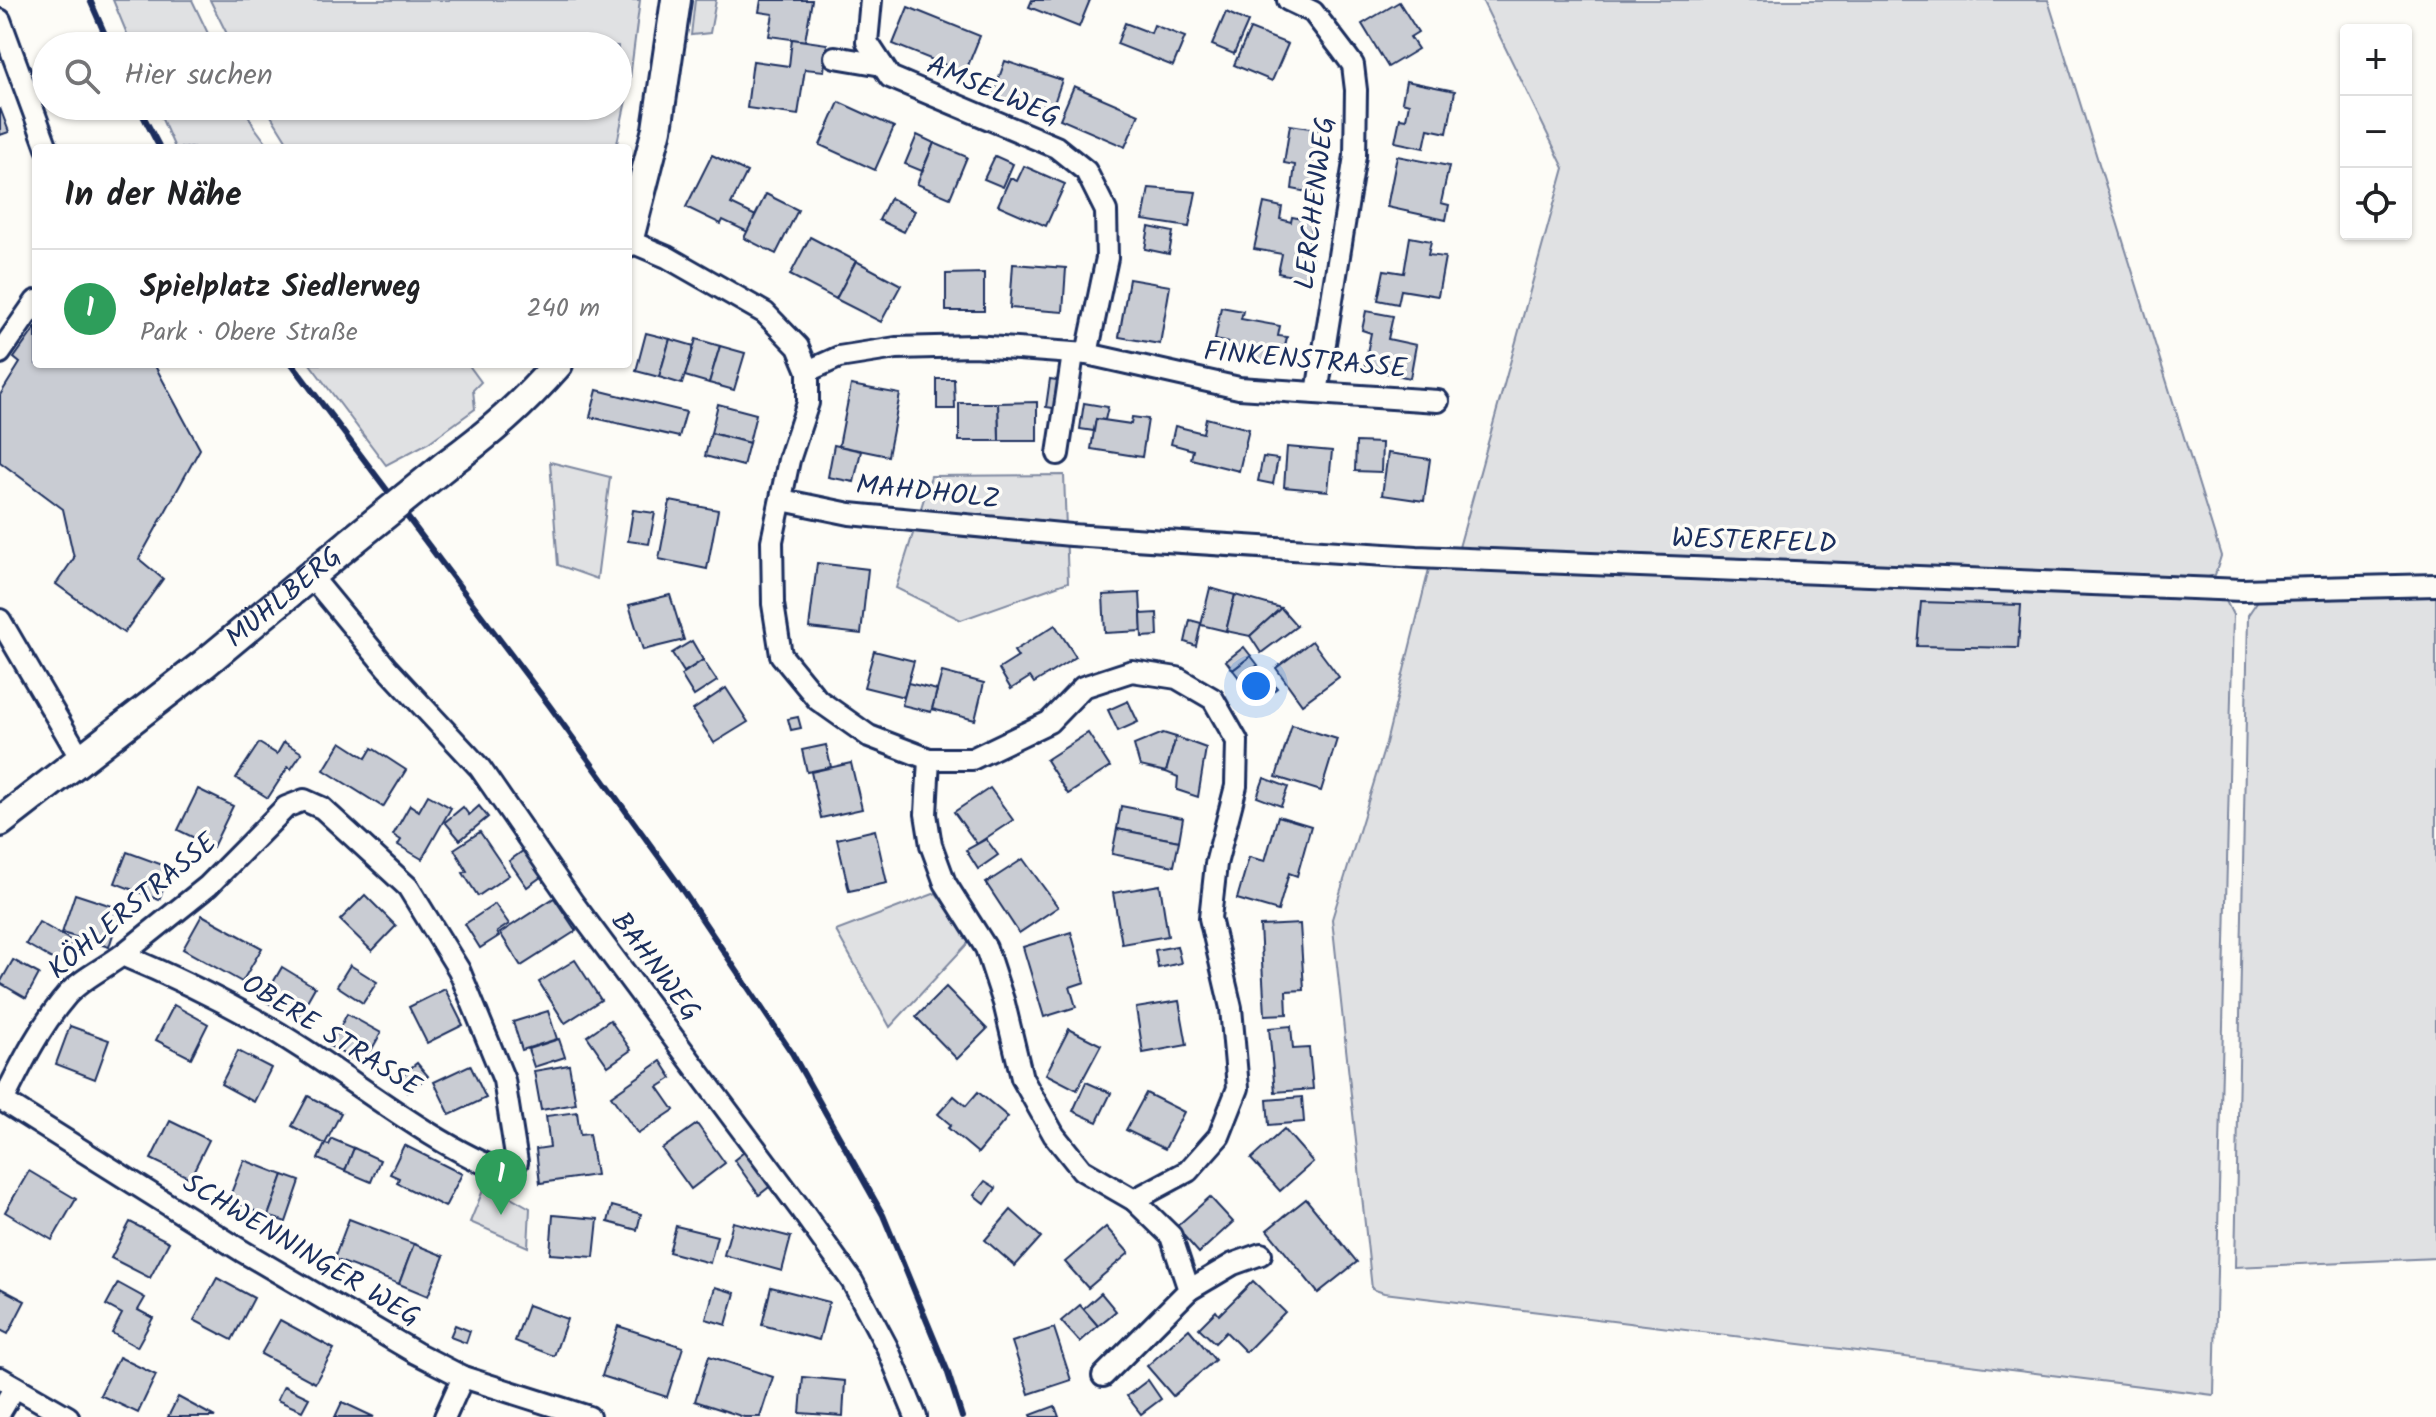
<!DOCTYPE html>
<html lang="de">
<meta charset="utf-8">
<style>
body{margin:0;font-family:Kalam,sans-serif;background:#f6f6f6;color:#202124}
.controls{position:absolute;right:24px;top:24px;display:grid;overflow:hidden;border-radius:8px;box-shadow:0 2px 6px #0004}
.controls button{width:72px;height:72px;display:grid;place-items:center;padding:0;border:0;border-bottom:2px solid #e0e0e0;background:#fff;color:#202124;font:40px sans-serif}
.you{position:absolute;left:1256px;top:686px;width:28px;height:28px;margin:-20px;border:6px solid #fff;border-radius:50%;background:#1a73e8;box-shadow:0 0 0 12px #1a73e833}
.badge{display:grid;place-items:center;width:52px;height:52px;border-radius:50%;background:#1f6fb2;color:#fff;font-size:26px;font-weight:700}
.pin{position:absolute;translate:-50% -66px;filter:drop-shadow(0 2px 4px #0008)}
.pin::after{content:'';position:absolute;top:42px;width:28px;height:24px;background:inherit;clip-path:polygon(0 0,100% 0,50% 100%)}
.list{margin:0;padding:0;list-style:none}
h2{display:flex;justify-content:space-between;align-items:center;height:104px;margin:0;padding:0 32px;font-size:34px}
h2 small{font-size:26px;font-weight:400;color:#757577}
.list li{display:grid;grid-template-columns:52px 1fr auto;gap:24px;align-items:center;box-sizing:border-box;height:120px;padding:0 32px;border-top:2px solid #e0e0e0}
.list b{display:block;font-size:30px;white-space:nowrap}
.list p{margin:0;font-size:26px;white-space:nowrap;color:#757577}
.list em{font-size:26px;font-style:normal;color:#757577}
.icon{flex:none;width:44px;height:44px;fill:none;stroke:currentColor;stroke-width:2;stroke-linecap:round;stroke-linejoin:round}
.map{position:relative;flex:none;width:2436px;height:1417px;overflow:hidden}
.search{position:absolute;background:#fff;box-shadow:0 2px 6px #0004;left:32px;top:32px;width:600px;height:88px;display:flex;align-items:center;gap:20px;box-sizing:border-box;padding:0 28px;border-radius:44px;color:#757577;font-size:30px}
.panel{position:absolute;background:#fff;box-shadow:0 2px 6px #0004;left:32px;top:144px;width:600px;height:224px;border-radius:8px}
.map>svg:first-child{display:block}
</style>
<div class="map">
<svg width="2436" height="1417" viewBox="0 0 2436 1417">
<rect width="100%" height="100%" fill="#fdfcf7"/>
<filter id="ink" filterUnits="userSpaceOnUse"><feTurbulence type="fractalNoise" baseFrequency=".0125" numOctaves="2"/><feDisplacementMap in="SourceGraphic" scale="16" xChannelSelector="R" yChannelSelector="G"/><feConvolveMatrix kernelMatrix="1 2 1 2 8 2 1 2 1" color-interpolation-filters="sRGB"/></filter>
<g filter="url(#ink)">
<g fill="#e0e1e3" stroke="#7e88a0" stroke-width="2">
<path d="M113 0H192L214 46H132Z"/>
<path d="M210 0H640L629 86 616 148H291L265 106H618V46H233Z"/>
<path d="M695 0H716L710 33 691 35Z"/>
<path d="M1482 0H2048L2221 556 2215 575 2201 579 1458 551 1564 168Z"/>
<path d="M156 106H244L253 125 270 148H175Z"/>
<path d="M310 364H468L481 382 473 390 475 409 428 443 386 465Z"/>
<path d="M550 462 610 477 597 579 558 565Z"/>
<path d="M1064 475 1068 582 961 620 896 588 931 476Z"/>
<path d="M1430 565 2216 595 2226 601 2233 615 2214 1395 1384 1293 1372 1289 1332 919 1386 743Z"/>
<path d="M2436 593V1258L2235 1267 2248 615 2261 596Z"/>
<path d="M936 893 970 941 890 1027 836 931Z"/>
<path d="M486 1183 530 1208 528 1247 470 1222Z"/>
</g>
<g fill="#c9ccd3" stroke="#1b2f5e" stroke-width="2">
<path d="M761 0H812L805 41 769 36 773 14 759 12Z"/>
<path d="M1032 0H1090L1079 27 1029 7Z"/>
<path d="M1399 2 1418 32 1410 37 1418 49 1388 67 1362 24Z"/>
<path d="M908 7 980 36 965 73 893 44Z"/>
<path d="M1226 12 1248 22 1234 54 1212 45Z"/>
<path d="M1125 23 1151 33 1154 25 1185 37 1173 66 1117 44Z"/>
<path d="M1250 29 1288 44 1272 81 1234 65Z"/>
<path d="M792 39 827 44 824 71 805 69 798 115 747 108 753 61 789 66Z"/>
<path d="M1005 61 1062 80 1049 118 992 98Z"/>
<path d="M1406 81 1455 91 1447 133 1428 129 1424 148 1395 142 1400 118 1406 119 1409 104 1402 102Z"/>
<path d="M1074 86 1139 114 1125 147 1060 119Z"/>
<path d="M839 102 894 127 875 170 820 145Z"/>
<path d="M0 108 9 132 0 135Z"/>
<path d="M1290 125 1330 131 1324 172 1317 171 1313 193 1292 189 1295 165 1284 163Z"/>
<path d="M917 135 934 143 922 171 905 164Z"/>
<path d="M934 143 967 157 950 198 917 184Z"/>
<path d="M712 155 747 172 731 204 756 216 748 232 723 220 721 224 686 207Z"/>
<path d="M995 156 1013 164 1003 187 984 179Z"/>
<path d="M1397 156 1449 166 1441 203 1449 205 1446 220 1387 207Z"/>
<path d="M1024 166 1065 184 1046 226 998 205 1010 178 1017 181Z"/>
<path d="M1149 188 1196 192 1189 227 1143 220Z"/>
<path d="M766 194 798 210 776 254 744 238Z"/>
<path d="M890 198 915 211 904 232 879 220Z"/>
<path d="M1264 203 1282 207 1280 219 1291 222 1292 217 1313 221 1306 255 1312 256 1307 279 1278 273 1282 254 1254 249Z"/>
<path d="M1149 227 1173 232 1169 254 1145 249Z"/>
<path d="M810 237 856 261 836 299 790 275Z"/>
<path d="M1410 237 1431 241 1428 255 1445 257 1438 296 1401 290 1398 304 1378 300 1384 270 1404 273Z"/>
<path d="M856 261 901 285 881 322 836 299Z"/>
<path d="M1013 264 1066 268 1063 312 1010 308Z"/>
<path d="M984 273V311H946V274Z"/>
<path d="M1129 279 1170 286 1160 344 1119 337Z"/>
<path d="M1221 307 1243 311 1241 319 1280 326 1278 336 1287 337 1284 351 1274 349 1272 362 1234 356 1235 344 1215 340Z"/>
<path d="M1366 311 1393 316 1388 339 1416 345 1410 378 1364 368 1371 333 1362 330Z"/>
<path d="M36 327V364H154L200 449 139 559 163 579 124 633 56 584 74 558 63 509 0 462V395L20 363 14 358Z"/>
<path d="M646 333 670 339 659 377 636 371Z"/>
<path d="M670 339 694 346 682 384 659 377Z"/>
<path d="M696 339 720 346 709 383 685 376Z"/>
<path d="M720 346 745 353 734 390 709 383Z"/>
<path d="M937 379H954L955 409H937Z"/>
<path d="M1050 379 1064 381 1060 409 1046 407Z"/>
<path d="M851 385 900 394 888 456 839 446Z"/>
<path d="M597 390 686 412 679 437 590 417Z"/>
<path d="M1037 402V441H999L998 403Z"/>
<path d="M959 403H998L999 441H959Z"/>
<path d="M1084 403 1108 407 1105 420 1096 419 1094 431 1080 429Z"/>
<path d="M718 404 756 414 749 443 711 433Z"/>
<path d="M1132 417 1148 419 1142 457 1091 449 1096 419 1131 424Z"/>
<path d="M1206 418 1249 429 1239 471 1191 459 1193 450 1171 444 1175 426 1203 433Z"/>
<path d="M711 433 749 443 743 466 705 456Z"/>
<path d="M1356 442 1382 443 1381 472 1355 471Z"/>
<path d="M834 445 861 451 854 482 828 477Z"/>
<path d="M1287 447 1332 451 1328 491 1284 487Z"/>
<path d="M1388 453 1430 459 1424 501 1382 495Z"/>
<path d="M1263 457 1278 459 1273 484 1258 481Z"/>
<path d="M670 501 718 510 707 569 659 559Z"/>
<path d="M633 510 655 513 649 544 628 541Z"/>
<path d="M817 563 868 569 861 634 809 628Z"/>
<path d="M1210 588 1235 595 1226 631 1201 625Z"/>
<path d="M1140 593 1142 631 1105 633 1103 595Z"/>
<path d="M670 595 684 640 643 650 629 605Z"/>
<path d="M1235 595 1281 608 1250 636 1226 631Z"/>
<path d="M1921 602 2021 605 2018 648 1917 646Z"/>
<path d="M1281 608 1297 626 1261 653 1250 636Z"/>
<path d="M1157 613 1158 636 1142 637 1141 614Z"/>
<path d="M1190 620 1201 623 1196 646 1185 642Z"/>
<path d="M1055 625 1076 657 1034 683 1030 677 1011 689 999 669 1018 657 1014 651Z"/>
<path d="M692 641 703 660 684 672 672 653Z"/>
<path d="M1312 641 1339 677 1302 704 1276 668Z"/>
<path d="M1244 647 1251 656 1233 670 1226 661Z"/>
<path d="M874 651 914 661 904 697 864 687Z"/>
<path d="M1251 656 1258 665 1240 679 1233 670Z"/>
<path d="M703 660 717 681 694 696 681 675Z"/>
<path d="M1262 670 1277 688 1259 702 1244 684Z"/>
<path d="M942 672 984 683 975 720 932 709Z"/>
<path d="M908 683 937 690 931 712 902 705Z"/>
<path d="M726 688 748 722 714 743 693 710Z"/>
<path d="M1128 701 1138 722 1118 731 1108 710Z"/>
<path d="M798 717 801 728 791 730 788 719Z"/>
<path d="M1292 725 1337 739 1321 791 1276 777Z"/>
<path d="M1088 733 1110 767 1068 794 1046 760Z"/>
<path d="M1163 733 1176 737 1166 772 1140 766 1134 745Z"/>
<path d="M1176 737 1206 748 1198 797 1177 790 1178 777 1166 772Z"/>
<path d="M284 742 302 753 291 769 288 767 268 798 236 778 259 743 277 754Z"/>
<path d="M341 742 366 758 372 748 406 770 383 807 324 770Z"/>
<path d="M826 745 831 767 807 772 802 750Z"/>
<path d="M851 763 862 809 821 818 811 772Z"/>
<path d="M1264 778 1288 787 1281 806 1257 797Z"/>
<path d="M990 788 1013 820 977 844 954 812Z"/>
<path d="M198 789 233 806 213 847 178 830Z"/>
<path d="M428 795 451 808 422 859 398 845 401 840 393 835 410 805 419 811Z"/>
<path d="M479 806 488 817 460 840 445 822 463 807 469 815Z"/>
<path d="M1121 806 1183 818 1179 841 1117 829Z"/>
<path d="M1278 816 1311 826 1297 876 1289 873 1278 911 1237 899 1249 857 1265 861Z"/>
<path d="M1117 829 1179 841 1174 866 1112 854Z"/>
<path d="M875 830 887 883 849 891 837 839Z"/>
<path d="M480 832 509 875 478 896 463 873 467 871 454 849Z"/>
<path d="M986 839 998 855 978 869 966 850Z"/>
<path d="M527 848 545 874 527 887 509 861Z"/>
<path d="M127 852 171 868 159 900 115 883Z"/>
<path d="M1023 859 1058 907 1019 933 986 883Z"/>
<path d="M1160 885 1168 936 1122 944 1113 893Z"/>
<path d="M75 894 121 909 109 947 62 933Z"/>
<path d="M365 895 396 926 372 951 340 920Z"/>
<path d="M554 898 576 931 521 966 500 933Z"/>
<path d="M495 904 509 924 497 932 499 936 480 948 465 924Z"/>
<path d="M202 915 262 948 242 982 183 949Z"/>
<path d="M39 922 72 941 59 963 26 944Z"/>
<path d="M1300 924 1304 990 1286 991 1287 1014 1265 1015 1260 926Z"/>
<path d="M1071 932 1085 982 1070 987 1076 1007 1044 1017 1023 947Z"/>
<path d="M1177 946 1181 963 1158 968 1155 950Z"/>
<path d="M13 960 39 974 26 998 0 983Z"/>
<path d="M575 960 601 1000 565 1023 539 982Z"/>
<path d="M350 965 377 982 363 1003 337 986Z"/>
<path d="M282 967 315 987 297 1019 263 1000Z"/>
<path d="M946 987 987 1029 957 1059 916 1017Z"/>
<path d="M445 989 463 1025 427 1043 409 1007Z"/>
<path d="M1179 1001 1187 1045 1143 1053 1136 1008Z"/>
<path d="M174 1005 208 1024 191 1058 156 1040Z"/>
<path d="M548 1011 557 1039 522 1050 513 1022Z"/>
<path d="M347 1014 381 1033 363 1065 330 1046Z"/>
<path d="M610 1020 631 1050 608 1066 587 1036Z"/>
<path d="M70 1026 109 1040 95 1079 56 1064Z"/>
<path d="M1291 1026 1293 1049 1309 1048 1313 1089 1275 1092 1269 1028Z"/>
<path d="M1069 1029 1101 1045 1077 1090 1046 1074Z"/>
<path d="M559 1039 565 1057 534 1067 528 1049Z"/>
<path d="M238 1051 271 1068 254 1102 221 1084Z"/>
<path d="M661 1061 672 1078 658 1087 674 1110 638 1134 611 1096Z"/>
<path d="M417 1063 428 1076 408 1092 398 1078Z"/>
<path d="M470 1065 486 1098 450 1115 434 1082Z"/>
<path d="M569 1065 576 1104 541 1110 534 1071Z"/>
<path d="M1086 1082 1111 1093 1097 1122 1073 1111Z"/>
<path d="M978 1092 1008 1117 978 1153 948 1128 951 1125 938 1114 954 1096 966 1106Z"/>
<path d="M1146 1093 1184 1112 1165 1149 1126 1130Z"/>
<path d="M308 1096 341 1113 325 1144 292 1126Z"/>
<path d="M1302 1097 1304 1122 1269 1125 1267 1100Z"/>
<path d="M577 1112 580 1135 589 1134 596 1175 540 1183 536 1149 550 1147 546 1116Z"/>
<path d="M170 1121 209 1140 190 1178 151 1159Z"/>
<path d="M697 1124 725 1163 691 1189 662 1149Z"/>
<path d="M1284 1129 1313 1162 1280 1191 1251 1159Z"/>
<path d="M332 1139 354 1148 345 1171 318 1159 325 1144 329 1145Z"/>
<path d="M404 1145 462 1174 445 1207 397 1183 399 1178 390 1174Z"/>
<path d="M354 1148 380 1160 371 1182 345 1171Z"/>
<path d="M748 1149 773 1184 759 1195 734 1160Z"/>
<path d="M244 1160 283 1175 268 1216 228 1201Z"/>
<path d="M29 1171 76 1199 52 1240 5 1212Z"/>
<path d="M283 1175 300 1181 286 1222 268 1216Z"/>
<path d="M985 1181 996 1188 985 1204 974 1195Z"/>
<path d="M1210 1197 1233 1222 1199 1253 1176 1227Z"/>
<path d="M1306 1199 1357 1262 1318 1293 1267 1230Z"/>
<path d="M612 1206 641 1214 637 1230 608 1222Z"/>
<path d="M1011 1210 1041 1237 1015 1266 985 1240Z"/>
<path d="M553 1215 598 1219 594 1257 550 1254Z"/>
<path d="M349 1219 414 1244 399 1284 334 1259Z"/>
<path d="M130 1222 169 1242 150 1278 111 1258Z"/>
<path d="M733 1222 791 1237 782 1271 724 1255Z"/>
<path d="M676 1226 717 1236 710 1263 669 1252Z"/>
<path d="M1106 1227 1129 1253 1088 1288 1065 1262Z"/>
<path d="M414 1244 444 1256 428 1296 399 1284Z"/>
<path d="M217 1278 254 1298 232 1340 194 1320Z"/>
<path d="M1253 1281 1285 1312 1246 1352 1226 1332 1215 1343 1199 1328 1216 1311 1219 1315Z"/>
<path d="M118 1283 145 1298 138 1310 153 1318 137 1347 112 1333 122 1314 106 1305Z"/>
<path d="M715 1287 735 1293 726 1325 706 1319Z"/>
<path d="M771 1287 829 1302 819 1340 762 1325Z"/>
<path d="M0 1288 25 1301 8 1334 0 1330Z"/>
<path d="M1101 1293 1116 1311 1098 1326 1083 1309Z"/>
<path d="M528 1305 567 1319 554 1356 515 1341Z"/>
<path d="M1080 1305 1098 1326 1080 1342 1061 1321Z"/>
<path d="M280 1320 334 1349 315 1383 261 1354Z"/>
<path d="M455 1325 470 1331 466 1343 450 1337Z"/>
<path d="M618 1326 683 1347 667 1397 602 1376Z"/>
<path d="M1054 1328 1071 1380 1029 1394 1012 1342Z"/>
<path d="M1189 1329 1215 1360 1173 1396 1147 1366Z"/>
<path d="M709 1356 773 1377 760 1417H744L695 1401Z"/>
<path d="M119 1357 156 1375 138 1413 100 1395Z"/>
<path d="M803 1377 845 1381 843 1416 800 1413Z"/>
<path d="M1148 1380 1161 1399 1141 1414 1127 1396Z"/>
<path d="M284 1386 309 1398 302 1411 277 1400Z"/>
<path d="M178 1397 215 1417H168Z"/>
<path d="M342 1402 374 1417H335Z"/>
<path d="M1055 1406 1059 1417H1032L1031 1415Z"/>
</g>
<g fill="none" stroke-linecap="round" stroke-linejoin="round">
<defs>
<g id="street">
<path d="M871 0 867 42 890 77 1056 147 1086 171 1106 211 1107 258 1087 354"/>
<path d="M1288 0 1313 12 1342 50 1353 65 1356 90 1355 156 1317 393"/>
<path d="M0 20 47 148"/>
<path d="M835 57 882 65"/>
<path d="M629 241 667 257 765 313 798 347 808 371V403L789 460 772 541 773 604 781 655 818 700 869 736 929 759H972L1049 722 1083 687 1132 671 1177 678 1213 699 1237 741 1236 786 1216 864 1210 918 1231 1008 1238 1088 1219 1136 1188 1171 1134 1200 1082 1170 1054 1135 1022 1078 1004 1003 986 948 945 883 931 845 926 814 929 759"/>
<path d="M0 353 36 301"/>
<path d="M808 371 839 357 896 348 974 346 1087 354 1239 388 1438 401"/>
<path d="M1058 454 1073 354"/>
<path d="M782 500 850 514 1071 535 1417 557 2242 590 2436 585"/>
<path d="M311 576 386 667 480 768 573 903 802 1211 852 1281 887 1347 916 1417"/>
<path d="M0 620 81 759"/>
<path d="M0 1099 242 1251 416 1353 463 1377 589 1417"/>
<path d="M3 1101C21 1065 40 1026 67 995 81 979 105 968 122 955L208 886 286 807 304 800 322 808 408 887 459 970 504 1080 517 1162 507 1173C438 1147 368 1091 305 1050 246 1011 187 982 122 955"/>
<path d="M1189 1290 1233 1264 1261 1254"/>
<path d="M1103 1376 1189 1290 1171 1236 1134 1200"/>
<path d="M0 1378 68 1417"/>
<path d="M0 1412 15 1387"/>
<path d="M445 1417 463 1377"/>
</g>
<g id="secondary">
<path d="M628 242 657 129 676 0"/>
<path d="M446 465C490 433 522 405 558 364"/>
<path id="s1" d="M0 822 204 664 351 542"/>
</g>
</defs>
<use href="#street" stroke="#1b2f5e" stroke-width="26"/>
<use href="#secondary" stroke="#1b2f5e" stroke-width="34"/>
<use href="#street" stroke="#fdfcf7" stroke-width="20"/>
<use href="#secondary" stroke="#fdfcf7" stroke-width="28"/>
<g stroke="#1b2f5e" stroke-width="6">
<path d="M90 0 110 46"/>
<path d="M138 106 160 148"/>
<path d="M292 364 549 705 675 879 792 1053 883 1215 947 1370 962 1417"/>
</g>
<defs>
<path id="secondary-bridge" d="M351 542 446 465"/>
</defs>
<use href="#secondary-bridge" stroke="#1b2f5e" stroke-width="34" stroke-linecap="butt"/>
<use href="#secondary-bridge" stroke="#fdfcf7" stroke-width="28"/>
</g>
</g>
<g text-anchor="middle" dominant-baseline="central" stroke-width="7" stroke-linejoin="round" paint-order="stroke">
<g font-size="28" fill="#1b2f5e" stroke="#fdfcf7">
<text transform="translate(993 92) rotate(23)">AMSELWEG</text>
<text transform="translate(1316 203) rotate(-83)">LERCHENWEG</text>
<text transform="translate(1305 361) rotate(5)">FINKENSTRASSE</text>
<text transform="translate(928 493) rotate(6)">MAHDHOLZ</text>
<text transform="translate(1754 542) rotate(2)">WESTERFELD</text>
<text stroke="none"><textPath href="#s1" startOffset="362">MÜHLBERG</textPath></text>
<text transform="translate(133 907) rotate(-40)">KÖHLERSTRASSE</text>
<text transform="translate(655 967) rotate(53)">BAHNWEG</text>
<text transform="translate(331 1036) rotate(32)">OBERE STRASSE</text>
<text transform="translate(301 1251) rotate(31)">SCHWENNINGER WEG</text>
</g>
</g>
</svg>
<div class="controls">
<button>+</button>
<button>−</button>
<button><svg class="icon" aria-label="locate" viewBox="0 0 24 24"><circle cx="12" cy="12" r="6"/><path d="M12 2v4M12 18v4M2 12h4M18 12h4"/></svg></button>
</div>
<div class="you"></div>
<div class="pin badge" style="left:501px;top:1215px;background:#2e9e5b">1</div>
<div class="search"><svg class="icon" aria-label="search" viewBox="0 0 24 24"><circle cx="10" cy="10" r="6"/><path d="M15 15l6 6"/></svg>Hier suchen</div>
<section class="panel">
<h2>In der Nähe<small></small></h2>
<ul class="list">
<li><span class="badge" style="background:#2e9e5b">1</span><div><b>Spielplatz Siedlerweg</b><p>Park · Obere Straße</p></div><em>240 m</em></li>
</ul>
</section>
</div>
